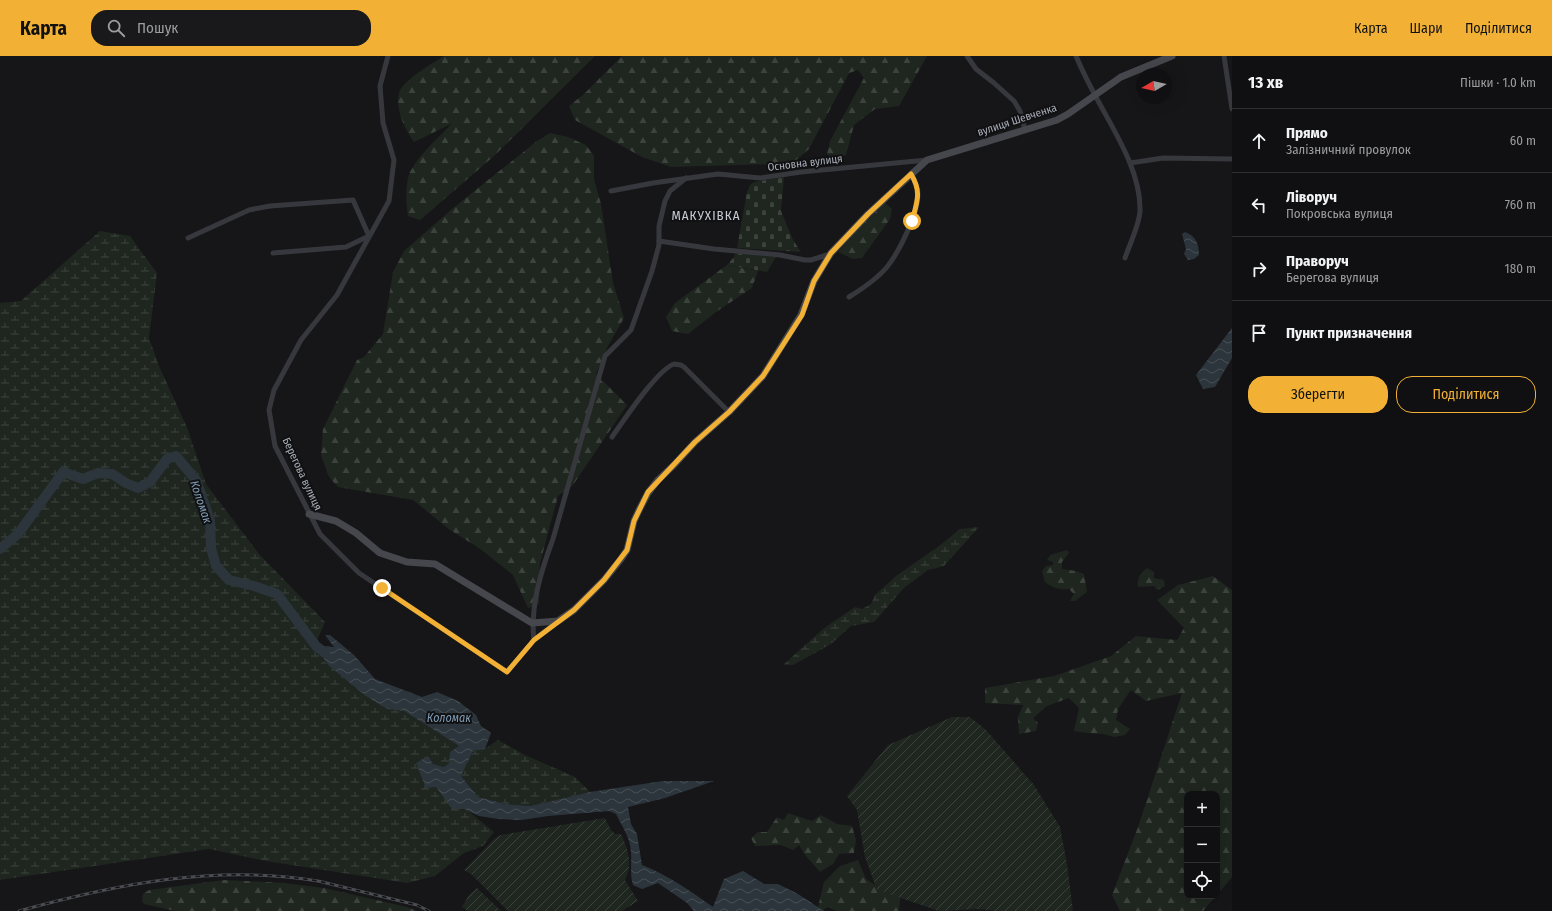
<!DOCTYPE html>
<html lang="uk">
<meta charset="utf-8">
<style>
body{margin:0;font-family:"Fira Sans Condensed",sans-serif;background:#19191b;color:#f1f3f6}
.controls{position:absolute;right:12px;bottom:12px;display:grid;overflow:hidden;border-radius:8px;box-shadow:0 4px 16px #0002}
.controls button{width:36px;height:36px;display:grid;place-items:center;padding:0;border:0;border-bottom:1px solid #303032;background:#101012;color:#f1f3f6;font:20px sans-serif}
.compass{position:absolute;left:1136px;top:12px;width:36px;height:36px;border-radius:50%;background:#101012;box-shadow:0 4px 16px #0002;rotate:261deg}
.stop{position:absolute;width:12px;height:12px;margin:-9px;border:3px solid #f2b134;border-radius:50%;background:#fff}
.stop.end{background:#f2b134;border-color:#fff;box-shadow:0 1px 4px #0008}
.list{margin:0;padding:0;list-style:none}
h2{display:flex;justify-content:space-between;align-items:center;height:52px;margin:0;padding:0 16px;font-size:17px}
h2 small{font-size:13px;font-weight:400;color:#9c9d9f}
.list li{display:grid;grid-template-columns:26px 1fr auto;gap:12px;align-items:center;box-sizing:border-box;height:64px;padding:0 16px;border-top:1px solid #303032}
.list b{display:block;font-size:15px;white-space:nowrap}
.list p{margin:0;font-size:13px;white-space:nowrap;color:#9c9d9f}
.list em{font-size:13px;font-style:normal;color:#9c9d9f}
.actions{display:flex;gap:8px;padding:12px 16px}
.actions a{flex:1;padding:9px 0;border:1px solid #f2b134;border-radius:16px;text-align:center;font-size:14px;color:#f2b134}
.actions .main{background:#f2b134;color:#111}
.icon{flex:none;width:22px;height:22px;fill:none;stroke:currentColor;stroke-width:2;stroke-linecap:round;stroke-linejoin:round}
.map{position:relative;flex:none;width:1232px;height:855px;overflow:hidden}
header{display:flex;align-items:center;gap:24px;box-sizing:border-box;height:56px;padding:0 20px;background:#f2b134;color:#111}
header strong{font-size:19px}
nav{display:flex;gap:22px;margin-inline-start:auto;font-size:14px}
.search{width:280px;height:36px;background:#19191b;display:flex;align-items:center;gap:10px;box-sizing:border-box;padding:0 14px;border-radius:16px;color:#9c9d9f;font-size:15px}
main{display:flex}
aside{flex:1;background:#101012}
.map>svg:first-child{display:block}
</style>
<header>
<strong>Карта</strong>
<div class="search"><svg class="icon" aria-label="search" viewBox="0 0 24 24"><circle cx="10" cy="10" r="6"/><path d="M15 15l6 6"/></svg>Пошук</div>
<nav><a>Карта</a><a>Шари</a><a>Поділитися</a></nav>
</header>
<main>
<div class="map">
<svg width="1232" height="855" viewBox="0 0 1232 855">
<defs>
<pattern id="forest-firs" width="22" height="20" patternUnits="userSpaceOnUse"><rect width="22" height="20" fill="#1e261f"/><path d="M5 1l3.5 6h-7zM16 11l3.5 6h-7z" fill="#3c433d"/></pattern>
<pattern id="wetland-marsh" width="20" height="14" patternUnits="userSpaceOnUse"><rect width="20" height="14" fill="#1e261f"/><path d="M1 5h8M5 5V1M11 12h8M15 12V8" fill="none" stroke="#3c433d"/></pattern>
<pattern id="cemetery-stones" width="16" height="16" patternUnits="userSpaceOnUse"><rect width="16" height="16" fill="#1e261f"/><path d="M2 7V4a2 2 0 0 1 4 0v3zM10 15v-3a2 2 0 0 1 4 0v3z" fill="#3c433d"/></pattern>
<pattern id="garden-furrows" width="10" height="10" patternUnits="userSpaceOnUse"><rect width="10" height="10" fill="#1e261f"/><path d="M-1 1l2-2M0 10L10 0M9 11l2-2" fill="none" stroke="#3c433d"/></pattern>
<pattern id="water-waves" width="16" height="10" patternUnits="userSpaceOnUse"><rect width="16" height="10" fill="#2c353c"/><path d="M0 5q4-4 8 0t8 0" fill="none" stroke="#485056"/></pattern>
</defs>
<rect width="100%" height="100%" fill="#161618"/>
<g fill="url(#forest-firs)">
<path d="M444 0H595L494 100 420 164 408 160C406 147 405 128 410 116 419 98 438 83 451 68L414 86C405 73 395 54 399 37 403 24 433 7 444 0Z"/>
<path d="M622 0H927L899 50 875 53 854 69 846 99 835 104 827 98 830 85 864 22 858 14 849 17 809 93 795 105 777 108 671 111 642 101 575 64 569 50 584 38Z"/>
<path d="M550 77 568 81 586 89 594 100V123L601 148 613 227 624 262 608 290 596 318 627 349 573 429 558 440 540 507 539 548 528 552 513 519 479 492 450 474 413 444 338 431 329 421 321 399 323 373 357 304 364 301 383 278 393 216 404 195 452 153 537 85Z"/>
<path d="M885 147 892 153 890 163 862 202 853 203 838 196 860 171Z"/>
<path d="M727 209 758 215 752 232 716 256 688 278 672 275 666 261 675 247Z"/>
<path d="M1067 494 1069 497 1062 506V513L1076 515 1084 518 1087 536 1075 545H1070L1074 538 1069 533C1059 534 1053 532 1045 526L1042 515 1046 510 1053 509V506L1047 504 1050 499Z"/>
<path d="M1147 512 1154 516V522L1164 524 1165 530 1157 534 1154 530 1138 531C1137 522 1140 517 1147 512Z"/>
<path d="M1213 520 1232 534V821L1217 839V738H1187V840H1216L1203 855H1120L1112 839 1138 771 1182 637 1146 645 1131 634 1118 653 1116 664 1130 673 1125 679 1114 681 1103 678 1087 677 1074 675 1079 652 1069 642 1047 650 1033 662 1038 667 1036 675 1019 678 1018 661 1023 649 985 647V632L1054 620 1111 600 1136 580 1177 584 1184 572 1157 544 1178 529Z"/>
<path d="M788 757 812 765 821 759 837 768 852 770 856 784 854 797 839 798 833 808 820 816 805 799 799 789 793 794 781 789 755 790 751 782 758 776H767L777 761 784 764Z"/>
<path d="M858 804 866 823 880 832 901 833 899 855H837L828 851 823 854 818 851 824 826 840 810Z"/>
<path d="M224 824 285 827 324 832 407 851 417 855H175L144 848 142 845 143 838 149 834Z"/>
</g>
<g fill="url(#wetland-marsh)">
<path d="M100 175 130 180 157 217 149 282 159 310 188 374 206 428 259 498 325 566 315 589 326 607 387 653 404 655 459 690 449 707 444 711 433 708 436 730 452 752 467 754 494 776 483 790 464 797 435 820 407 827 266 805 209 793 0 824V247L21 245Z"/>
<path d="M979 471 944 510 928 514 904 532 874 566 851 570 831 588 793 609H783L823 573 855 551 862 553 871 548 875 539 896 520 939 490 960 473Z"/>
<path d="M498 684 525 699 575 721 590 736 530 750 506 748 478 741 461 720 473 695 485 693Z"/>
</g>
<g fill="url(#cemetery-stones)">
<path d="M784 121 781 155 793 184 801 196 737 192 747 136 750 129 754 126Z"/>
<path d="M735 197 776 201 767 216 727 209 734 201Z"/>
</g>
<g fill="url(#garden-furrows)">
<path d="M952 661H970L986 674 1034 729 1060 771 1067 808 1073 855H997L978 853 939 855 877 834 865 801 857 754 847 740 888 689Z"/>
<path d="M605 762 611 774 615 778H621C628 793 633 808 625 824L638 845 622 855H508L471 818 464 814 495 782 501 779Z"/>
<path d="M477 832 501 855H468L462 851 469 839Z"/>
</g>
<g fill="url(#water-waves)">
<path d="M1185 176C1196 180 1199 188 1199 199L1194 203 1188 204 1184 198 1186 193 1182 178Z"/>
<path d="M1232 272V302L1215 331 1203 333 1196 319Z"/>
<path d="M325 579H330L354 599 375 623 422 641 437 636 458 645 476 659 481 670 491 677 485 693 473 695 461 720 478 741 506 748 530 750 590 736 663 725H714L665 742 628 751 631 768 637 778 642 809C668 819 690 835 713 851L724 823 743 815 764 828H778L798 838 824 855H694L687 847 658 827 642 833 633 829C629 816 633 803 630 789 628 779 621 768 616 758L609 755 548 760 521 764 498 763 479 760 464 753H452L436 731 426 732 416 707 428 700 433 708 444 711 449 707 450 696 459 690 404 655 387 653 366 640 328 609 315 589 334 591Z"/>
</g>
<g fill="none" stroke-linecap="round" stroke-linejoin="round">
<path stroke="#2c353c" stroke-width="10" d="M0 493 18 478 63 416 83 423 98 417 112 418 126 427 138 432 150 426 167 403 176 400 196 424 210 464 211 492 216 510 229 524 254 530 277 538 316 590 325 597"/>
<g stroke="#37383d" stroke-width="5">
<path d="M388 0 380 30 383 67 394 104 389 145 337 239 301 284 274 334 269 354 275 390 320 478 359 517 507 616 534 584 558 565"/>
<path d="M967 0 976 13 994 27 1014 45 1020 55 1025 74"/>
<path d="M1076 0C1082 14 1089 28 1096 41 1114 75 1141 115 1140 155 1139 170 1130 187 1125 202"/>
<path d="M1224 0 1232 53"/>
<path d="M1130 107 1163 102 1232 103"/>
<path d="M611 135 653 127 718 118 760 122 801 116 927 104"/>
<path d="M188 182 249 154 270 150 353 144 369 180 346 191 273 197"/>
<path d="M659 185 714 193 780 199 805 204H811L830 198"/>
<path d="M849 241C862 233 877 223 887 211 899 196 918 158 918 138 918 131 915 125 911 118"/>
<path d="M612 381C624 364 657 314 674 308L681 309 684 311 729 356"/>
<path d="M534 584C530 550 541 515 553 483L605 300 631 274 652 215 659 189V170L665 145 670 135 686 122"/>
</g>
<path stroke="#45474d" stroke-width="7" d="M309 458 336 465 356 477 380 497 407 506 435 508 532 567 558 565 574 554 604 524 621 503 627 494 634 465 639 454 648 437 658 424 674 409 695 386 729 356 763 320 801 259 814 225 826 205 831 197 868 158 927 104 1057 64 1068 58 1121 21 1172 0"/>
<defs>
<path id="rail" d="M19 855C117 828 216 808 318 825L417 849 429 855"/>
</defs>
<use href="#rail" stroke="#4a4c52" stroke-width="3"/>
<use href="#rail" stroke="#111113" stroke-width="1.5" stroke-dasharray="4.5" stroke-linecap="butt"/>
</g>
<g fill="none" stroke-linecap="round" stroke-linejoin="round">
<path stroke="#f2b134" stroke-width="5" d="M382 532 507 616 534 584 574 554 604 524 627 494 634 465 648 436 695 386 729 356 763 320 802 259 814 225 831 197 868 158 911 118C922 136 917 146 912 165"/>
</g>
<g text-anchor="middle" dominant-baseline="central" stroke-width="4" stroke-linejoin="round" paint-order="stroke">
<g font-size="11" fill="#a8adb8" stroke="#111113">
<text transform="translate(1017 64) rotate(-18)">вулиця Шевченка</text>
<text transform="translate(805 107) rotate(-7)">Основна вулиця</text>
<text transform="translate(302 418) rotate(65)">Берегова вулиця</text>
</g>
<g font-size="12" font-style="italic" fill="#7f9bb3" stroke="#111113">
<text transform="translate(201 446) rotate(71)">Коломак</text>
<text x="449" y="662">Коломак</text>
</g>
<g font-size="13" letter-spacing="1" fill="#c9ccd4" stroke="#111113">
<text x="706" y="159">МАКУХІВКА</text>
</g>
</g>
</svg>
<div class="controls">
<button>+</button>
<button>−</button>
<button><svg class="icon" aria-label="locate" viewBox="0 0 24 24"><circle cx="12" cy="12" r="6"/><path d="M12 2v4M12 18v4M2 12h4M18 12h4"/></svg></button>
</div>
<svg class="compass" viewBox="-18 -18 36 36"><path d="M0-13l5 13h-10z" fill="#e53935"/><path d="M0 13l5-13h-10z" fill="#9c9d9f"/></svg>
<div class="stop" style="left:912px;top:165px"></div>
<div class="stop end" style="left:382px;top:532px"></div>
</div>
<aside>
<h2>13 хв<small>Пішки · 1.0 km</small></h2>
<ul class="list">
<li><svg class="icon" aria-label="ahead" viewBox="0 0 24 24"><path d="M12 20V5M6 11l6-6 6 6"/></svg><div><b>Прямо</b><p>Залізничний провулок</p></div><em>60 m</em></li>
<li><svg class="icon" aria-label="left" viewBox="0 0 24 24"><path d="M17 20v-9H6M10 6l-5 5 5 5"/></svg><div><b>Ліворуч</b><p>Покровська вулиця</p></div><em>760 m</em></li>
<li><svg class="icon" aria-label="right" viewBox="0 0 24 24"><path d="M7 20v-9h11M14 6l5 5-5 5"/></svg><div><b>Праворуч</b><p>Берегова вулиця</p></div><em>180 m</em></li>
<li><svg class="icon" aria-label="arrive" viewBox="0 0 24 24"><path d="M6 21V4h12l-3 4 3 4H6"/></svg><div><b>Пункт призначення</b></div></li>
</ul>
<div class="actions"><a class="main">Зберегти</a><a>Поділитися</a></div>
</aside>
</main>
